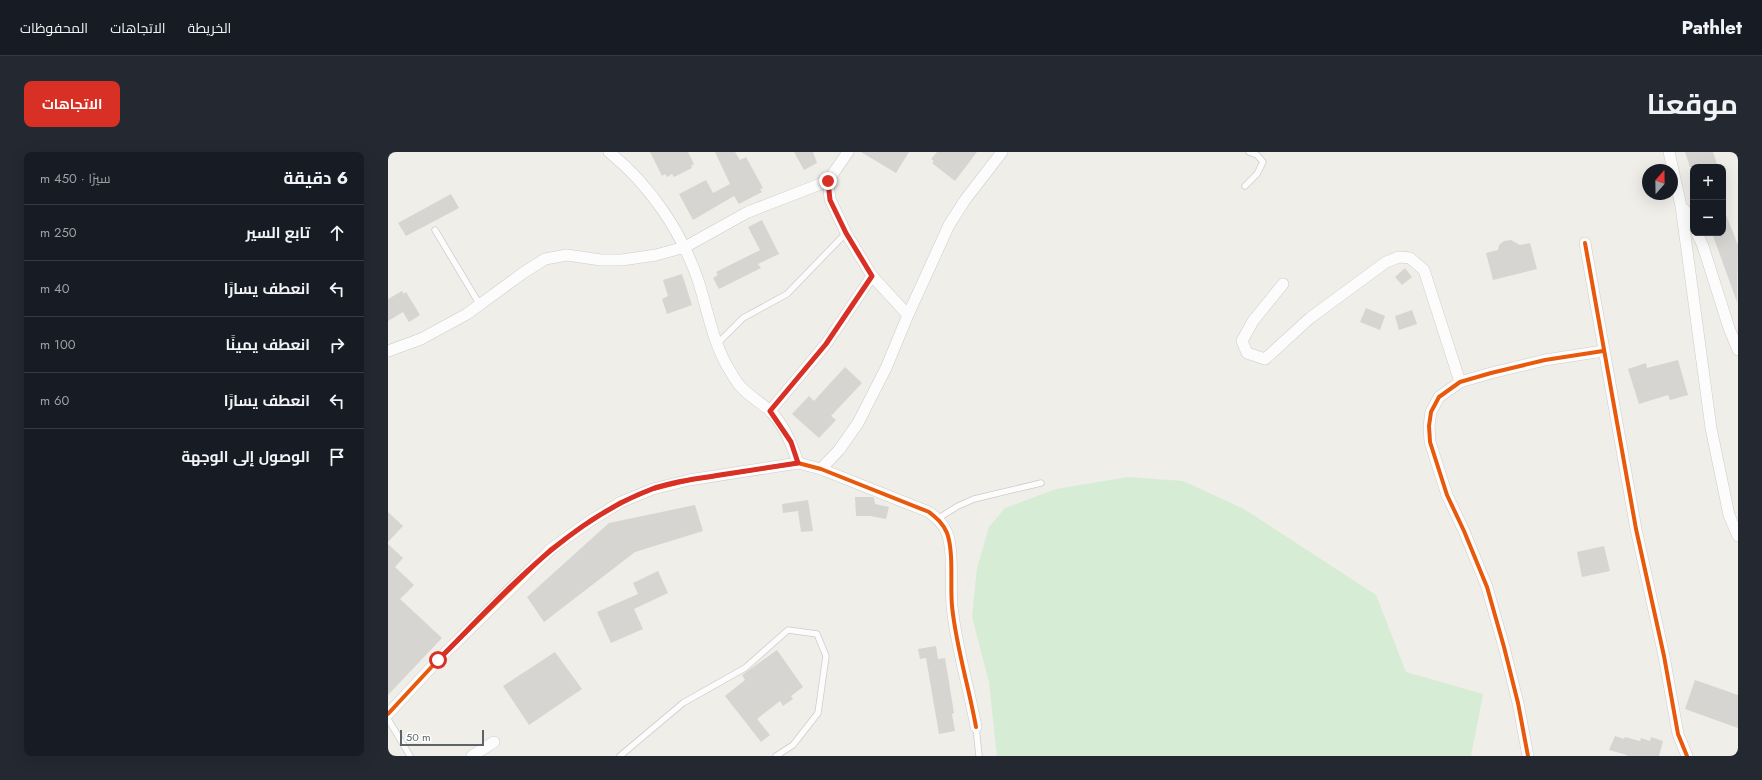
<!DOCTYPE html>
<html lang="ar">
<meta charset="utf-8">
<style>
body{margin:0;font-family:Jost,Cairo,sans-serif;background:#242831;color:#f1f3f6;direction:rtl}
.controls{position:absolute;right:12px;top:12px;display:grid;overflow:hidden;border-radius:8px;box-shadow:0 4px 16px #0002}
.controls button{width:36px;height:36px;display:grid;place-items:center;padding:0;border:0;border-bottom:1px solid #363941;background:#171b24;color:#f1f3f6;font:20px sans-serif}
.compass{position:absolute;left:1254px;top:12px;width:36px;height:36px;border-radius:50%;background:#171b24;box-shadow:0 4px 16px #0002;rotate:20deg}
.scale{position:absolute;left:12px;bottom:10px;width:84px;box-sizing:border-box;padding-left:4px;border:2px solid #5e6368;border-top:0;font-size:11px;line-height:14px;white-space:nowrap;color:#5e6368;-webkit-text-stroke:3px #fff;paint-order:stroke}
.stop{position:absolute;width:12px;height:12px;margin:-9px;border:3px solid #d93025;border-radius:50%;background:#fff}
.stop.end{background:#d93025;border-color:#fff;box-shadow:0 1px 4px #0008}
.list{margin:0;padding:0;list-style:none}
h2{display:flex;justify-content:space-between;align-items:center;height:52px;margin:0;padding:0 16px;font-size:17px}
h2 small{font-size:13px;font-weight:400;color:#9ea1a6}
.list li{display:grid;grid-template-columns:26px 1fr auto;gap:12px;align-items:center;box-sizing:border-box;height:56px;padding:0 16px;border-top:1px solid #363941}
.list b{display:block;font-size:15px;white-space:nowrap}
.list em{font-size:13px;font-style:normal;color:#9ea1a6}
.icon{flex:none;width:22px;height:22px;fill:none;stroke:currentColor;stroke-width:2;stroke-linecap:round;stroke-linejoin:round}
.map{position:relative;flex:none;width:1350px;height:604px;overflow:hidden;direction:ltr;border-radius:8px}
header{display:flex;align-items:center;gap:24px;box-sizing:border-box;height:56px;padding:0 20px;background:#171b24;border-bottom:1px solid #363941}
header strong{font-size:19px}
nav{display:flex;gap:22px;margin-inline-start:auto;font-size:14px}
.intro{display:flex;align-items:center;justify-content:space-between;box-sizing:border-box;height:96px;padding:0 24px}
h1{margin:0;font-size:28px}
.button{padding:10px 18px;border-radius:8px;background:#d93025;color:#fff;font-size:14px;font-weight:700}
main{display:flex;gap:24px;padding:0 24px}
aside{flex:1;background:#171b24;border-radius:8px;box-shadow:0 4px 16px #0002}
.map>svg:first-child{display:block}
</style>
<header>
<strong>Pathlet</strong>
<nav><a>الخريطة</a><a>الاتجاهات</a><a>المحفوظات</a></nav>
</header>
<div class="intro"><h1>موقعنا</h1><a class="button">الاتجاهات</a></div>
<main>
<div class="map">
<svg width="1350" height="604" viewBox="0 0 1350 604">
<rect width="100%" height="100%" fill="#efeee9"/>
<path fill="#d6ecd4" d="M740 325 795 329 856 357 988 443 1018 520 1095 542 1083 604H609L601 530 584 465 589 416 601 375 617 356 668 337Z"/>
<g fill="#d6d5d2">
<path d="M262 0H300L306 12 303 14 304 16 286 25 284 22 279 25 277 22 274 24Z"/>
<path d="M327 0H347L352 8 358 5 375 36 372 37 374 40 351 52 346 44 305 68 291 42 318 28 325 41 342 32Z"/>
<path d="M406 0H425L429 11 416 18Z"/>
<path d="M473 0H521L508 21Z"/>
<path d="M549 0H589L567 29 544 11 546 9 543 7Z"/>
<path d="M1297 0H1325L1330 15H1302Z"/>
<path d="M63 42 71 56 18 84 10 71Z"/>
<path d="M1335 55 1350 93 1349 150 1324 81H1335Z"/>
<path d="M374 68 391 102 370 112 373 116 331 137 325 126 330 123 328 120 372 98 360 75Z"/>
<path d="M1123 88 1132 93 1142 91 1149 117 1105 128 1098 101 1110 98 1111 93 1116 89Z"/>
<path d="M1017 116 1024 125 1014 133 1007 125Z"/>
<path d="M294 122 304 153 279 162 274 147 280 144 275 128Z"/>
<path d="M14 139 16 142 18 140 32 163 21 170 15 160 0 169V147Z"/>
<path d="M978 156 997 164 992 178 972 170Z"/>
<path d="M1024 158 1029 172 1011 178 1007 164Z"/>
<path d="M1290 208 1300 243 1282 248 1280 243 1251 252 1240 217 1258 211 1259 216Z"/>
<path d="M457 215 474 231 443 264 448 268 431 286 404 262 421 244 426 249Z"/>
<path d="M467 345H484L486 346 487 352 501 355 498 367 482 364H468Z"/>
<path d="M420 348 425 379 413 380 410 359 395 361 394 352Z"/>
<path d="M307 353 315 379 247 400 156 470 139 445 221 371Z"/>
<path d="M0 360 15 374 0 390Z"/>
<path d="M0 392 15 406 7 415 26 433 12 447 54 486 0 543Z"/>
<path d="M1216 394 1222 419 1194 425 1189 400Z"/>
<path d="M270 419 280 441 246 457 255 477 223 491 209 460 250 442 245 431Z"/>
<path d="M548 494 550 507 557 506 566 561 564 562 567 579 551 582 538 506 532 507 530 497Z"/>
<path d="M389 498 415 535 403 544 405 547 395 554 392 549 369 567 382 583 373 590 337 544 357 528 354 523Z"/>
<path d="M167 500 194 537 141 573 115 534Z"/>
<path d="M1307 528 1350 543V576L1297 557Z"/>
<path d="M1227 584 1236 587 1237 585 1252 589 1253 586 1262 589 1263 585 1275 589 1271 604H1238L1239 603 1221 598Z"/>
</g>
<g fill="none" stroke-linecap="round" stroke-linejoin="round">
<defs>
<g id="lane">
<path d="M857 34 869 22 875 10 869 3 861 0"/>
<path d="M47 78 92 153"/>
<path d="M329 192 355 166 399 142 458 81"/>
<path d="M549 367 570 354 586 347 653 331"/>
<path d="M0 567 22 604"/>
<path d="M588 575 591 604"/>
<path d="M232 604 295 551 357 516 400 478 429 482 438 504 430 561 405 593 388 604"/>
</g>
<g id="street">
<path d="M221 0C262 33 293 79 310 128 319 156 324 186 338 212 343 220 348 231 355 237 363 245 373 251 381 258 396 272 404 292 410 311"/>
<path d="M1281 0 1293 54 1323 276 1341 363 1350 384"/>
<path d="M1296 57 1305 73"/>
<path d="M1309 81 1315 94 1341 176 1350 198"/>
<path d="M1197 91 1248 377 1276 504 1290 582 1299 604"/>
<path d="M484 124 520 163"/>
<path d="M895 132 865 169 854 189 859 201 877 207 922 166 998 110 1011 105 1022 106 1036 118 1072 230"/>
<path d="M0 199 33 187 79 162 135 121 157 107 179 103 213 108H234L268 103 297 95 360 60 440 29"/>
<path d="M382 259 438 192 484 124 458 81 442 47 440 29 460 0"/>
<path d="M433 317 451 298 470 271 498 216 520 163 561 73 577 48 614 0"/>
<path d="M0 562 50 508 163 397 202 369 233 350 265 337 301 328 410 311 433 317 541 360C548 366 555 371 559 381 566 400 562 433 564 454 568 495 581 535 588 575"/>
<path d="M84 604 106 590"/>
<path d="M1140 604 1130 551 1116 495 1099 435 1076 379 1059 343 1042 290 1041 274 1043 260 1051 245 1072 230 1103 221 1157 208 1215 199"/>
</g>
</defs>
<use href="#lane" stroke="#cccccb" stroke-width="7"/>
<use href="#street" stroke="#cccccb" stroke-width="12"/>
<use href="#lane" stroke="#fdfcfc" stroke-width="5.5"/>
<use href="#street" stroke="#fdfcfc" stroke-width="11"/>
<defs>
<g id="cycleway">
<path d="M1197 91 1248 377 1276 504 1290 582 1299 604"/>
<path d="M0 562 50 508 163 397 202 369 233 350 265 337 301 328 410 311 433 317 541 360C548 366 555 371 559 381 566 400 562 433 564 454 568 495 581 535 588 575"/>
<path d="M1140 604 1130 551 1116 495 1099 435 1076 379 1059 343 1042 290 1041 274 1043 260 1051 245 1072 230 1103 221 1157 208 1215 199"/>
</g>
</defs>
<use href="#cycleway" stroke="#fff" stroke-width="6"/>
<use href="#cycleway" stroke="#e8590c" stroke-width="4"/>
</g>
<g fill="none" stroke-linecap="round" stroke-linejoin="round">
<path stroke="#d93025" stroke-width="5" d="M50 508C114 444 177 370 264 337 285 329 309 327 332 323 358 319 384 315 410 311L403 290 382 259 438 192 484 124 458 81 442 48 440 29"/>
</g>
</svg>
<div class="controls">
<button>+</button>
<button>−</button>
</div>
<svg class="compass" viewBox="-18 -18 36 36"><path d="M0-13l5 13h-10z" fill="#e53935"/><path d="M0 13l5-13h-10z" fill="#9ea1a6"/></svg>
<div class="scale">50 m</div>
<div class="stop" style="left:50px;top:508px"></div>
<div class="stop end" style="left:440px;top:29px"></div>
</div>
<aside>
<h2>6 دقيقة<small>سيرًا · 450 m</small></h2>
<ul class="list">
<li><svg class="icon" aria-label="ahead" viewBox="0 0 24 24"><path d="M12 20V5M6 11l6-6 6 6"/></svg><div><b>تابع السير</b></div><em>250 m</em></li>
<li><svg class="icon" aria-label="left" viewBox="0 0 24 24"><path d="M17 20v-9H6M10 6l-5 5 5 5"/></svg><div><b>انعطف يسارًا</b></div><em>40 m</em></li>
<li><svg class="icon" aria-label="right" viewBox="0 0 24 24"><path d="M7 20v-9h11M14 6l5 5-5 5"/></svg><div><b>انعطف يمينًا</b></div><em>100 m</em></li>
<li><svg class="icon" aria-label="left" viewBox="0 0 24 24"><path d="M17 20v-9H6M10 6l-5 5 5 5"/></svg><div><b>انعطف يسارًا</b></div><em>60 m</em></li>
<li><svg class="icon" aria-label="arrive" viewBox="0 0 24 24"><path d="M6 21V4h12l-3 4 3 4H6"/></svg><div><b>الوصول إلى الوجهة</b></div></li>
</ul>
</aside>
</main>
